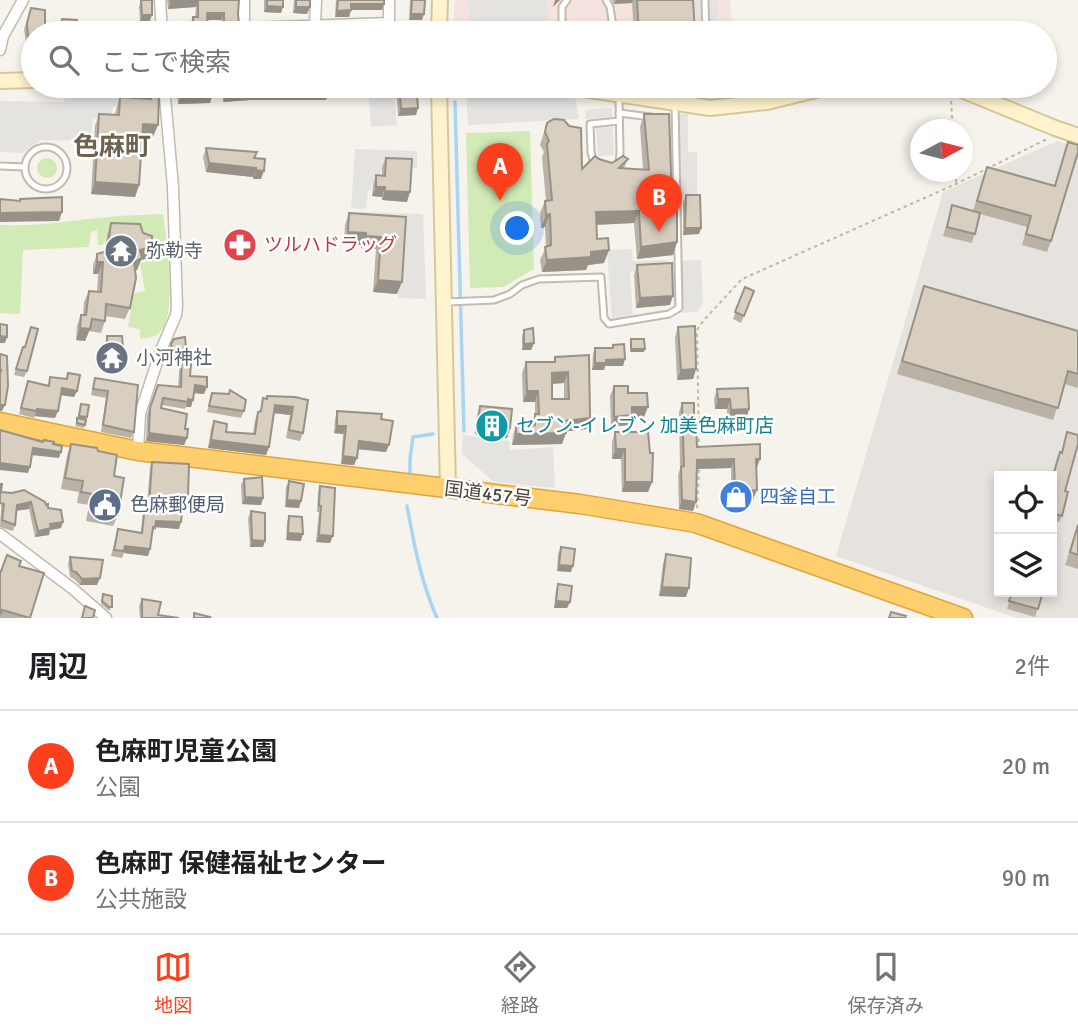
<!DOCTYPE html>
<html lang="ja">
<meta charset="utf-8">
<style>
body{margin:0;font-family:Signika,"Noto Sans JP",sans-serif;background:#f2f2f2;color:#202124}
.controls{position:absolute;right:21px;bottom:21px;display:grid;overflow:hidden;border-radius:0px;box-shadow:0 4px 10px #0003}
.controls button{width:63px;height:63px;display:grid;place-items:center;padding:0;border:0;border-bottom:2px solid #e0e0e0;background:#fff;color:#202124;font:35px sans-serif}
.compass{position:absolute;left:910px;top:119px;width:63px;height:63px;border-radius:50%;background:#fff;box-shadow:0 4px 10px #0003;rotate:83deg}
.you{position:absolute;left:518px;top:229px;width:24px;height:24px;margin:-18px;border:5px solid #fff;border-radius:50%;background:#1a73e8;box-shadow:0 0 0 10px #1a73e833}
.badge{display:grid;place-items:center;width:46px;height:46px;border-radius:50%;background:#fc3f1d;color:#fff;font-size:23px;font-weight:700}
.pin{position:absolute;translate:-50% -58px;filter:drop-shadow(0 2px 4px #0008)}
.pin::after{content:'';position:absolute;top:37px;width:24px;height:21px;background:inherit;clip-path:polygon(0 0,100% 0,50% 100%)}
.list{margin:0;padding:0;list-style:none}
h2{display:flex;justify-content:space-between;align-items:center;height:91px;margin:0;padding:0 28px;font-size:30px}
h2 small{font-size:23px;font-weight:400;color:#757577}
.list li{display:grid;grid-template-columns:46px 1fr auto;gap:21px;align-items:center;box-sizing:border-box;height:112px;padding:0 28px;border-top:2px solid #e0e0e0}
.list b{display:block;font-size:26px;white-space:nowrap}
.list p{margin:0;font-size:23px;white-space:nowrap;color:#757577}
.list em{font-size:23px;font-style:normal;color:#757577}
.icon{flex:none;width:38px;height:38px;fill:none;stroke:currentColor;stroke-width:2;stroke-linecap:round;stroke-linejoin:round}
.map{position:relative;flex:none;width:1078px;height:618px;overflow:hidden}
.search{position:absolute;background:#fff;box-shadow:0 4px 10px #0003;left:21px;right:21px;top:21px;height:77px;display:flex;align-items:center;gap:18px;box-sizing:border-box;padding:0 24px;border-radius:38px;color:#757577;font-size:26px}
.sheet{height:315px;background:#fff}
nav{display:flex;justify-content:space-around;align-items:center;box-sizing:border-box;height:98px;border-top:2px solid #e0e0e0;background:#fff;font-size:19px;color:#757577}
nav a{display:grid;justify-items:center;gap:4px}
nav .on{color:#fc3f1d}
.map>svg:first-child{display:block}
</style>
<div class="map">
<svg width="1078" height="618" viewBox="0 0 1078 618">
<rect width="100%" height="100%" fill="#f6f3ec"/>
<path fill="#e6e2dd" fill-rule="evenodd" d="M1057 141 1078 148V618H1017L836 556 943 192ZM999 476H1052V592H999Z"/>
<path fill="#f6e3e0" d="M455 0H730L733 33H453Z"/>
<g fill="#d2eab5">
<path d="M530 131 534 269 503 287 470 288 466 133Z"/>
<circle cx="47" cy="168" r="10"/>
<path d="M163 214C166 239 178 315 160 332 156 337 147 338 140 339V329L128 327 133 294 145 291 140 264 149 260 150 247 138 235 107 234 103 245H98L97 230 91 232 89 247 23 250 20 314 0 313V225C37 227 72 220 109 217 127 215 145 215 163 214Z"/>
</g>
<g fill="#e5e3e0">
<path d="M468 0H547L549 33H470Z"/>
<path d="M694 0H717L718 33H695Z"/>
<path d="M620 22V33H570V24Z"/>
<path d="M145 86 156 90 157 107H113L111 120 93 118 91 141 41 140 22 153 0 152V101L64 102 65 91Z"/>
<path d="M368 86H394L397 125 371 127Z"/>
<path d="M508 86 575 96 579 119 468 125 466 92 507 90Z"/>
<path d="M612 108V117L586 119 585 110Z"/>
<path d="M670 114H688V152H697V198H682V216H670Z"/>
<path d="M613 127 614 155 598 156 596 128Z"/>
<path d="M355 149 417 151V168H382L379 184H372L371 190 368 191 366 209 351 208Z"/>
<path d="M356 212 423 214 426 299 398 298 403 228 354 224Z"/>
<path d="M632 249 633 261 667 260 668 269 630 272 633 319 612 320 607 250Z"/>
<path d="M701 260 703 302 698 312 674 313 672 261Z"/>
<path d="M463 435 509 441 510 450 553 447 555 488 494 482 462 454Z"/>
</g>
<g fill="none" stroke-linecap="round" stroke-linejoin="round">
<g stroke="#a9d4f2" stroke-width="3.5">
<path d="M455 102 464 431"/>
<path d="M410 477V459L413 437 433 434"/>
<path d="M407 506C414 544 421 582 437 618"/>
</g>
<defs>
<g id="lane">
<path d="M606 0 610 7 613 27"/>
<path d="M705 0 706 33"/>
<path d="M562 33V7L567 0"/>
<path d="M692 102 698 86"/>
<path d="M619 113 651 117"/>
<circle cx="46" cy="168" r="21"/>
<path d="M594 164 591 152 590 124 619 121"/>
<path d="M617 164 619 162 620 153 619 97"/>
<path d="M0 166 25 167"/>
<path d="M447 302 494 300 510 294 522 285 539 279 601 277 604 318 609 324 669 314 679 308 675 103"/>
</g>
<g id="street">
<path d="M160 0 162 33"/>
<path d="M244 0V33"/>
<path d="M315 26 316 0"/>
<path d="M244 28 389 23V0"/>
<path d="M0 50 3 36 23 0"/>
<path d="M138 451 140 414 161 350 176 315 177 306 173 187 164 86"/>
<path d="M0 534 73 589 106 618"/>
</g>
<g id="secondary">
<path d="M439 33 440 0"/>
<path d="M0 81 33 80"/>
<path d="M439 86 448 489"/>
<path d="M563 86 710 108 767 102 824 88 839 86"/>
<path d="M952 86 1055 128 1078 136"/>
</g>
<path id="highway" d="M0 422 138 451 580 504 696 523 963 618"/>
</defs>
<use href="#lane" stroke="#c2bbae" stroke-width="9"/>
<use href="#street" stroke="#c2bbae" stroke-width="13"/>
<use href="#secondary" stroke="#d6c79b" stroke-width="18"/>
<use href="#highway" stroke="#e0a43c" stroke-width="21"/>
<g stroke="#c4b79f" stroke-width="2" stroke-dasharray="3.5 3.5" stroke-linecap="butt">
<path d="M951 101 953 130"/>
<path d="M956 172V183"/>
<path d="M699 449 697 330 704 320 742 279 956 184 1047 139"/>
<path d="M697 508 699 469"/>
</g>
<use href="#lane" stroke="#fff" stroke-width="5"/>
<use href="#street" stroke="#fff" stroke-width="10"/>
<use href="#secondary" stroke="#fff3cd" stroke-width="14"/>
<use href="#highway" stroke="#ffcf6e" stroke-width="18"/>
</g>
<g fill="#bab2a6" fill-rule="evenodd">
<path d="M141 0 150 21H140L139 7Z"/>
<path d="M167 0H239L238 14 240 33H222L221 20H207L208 33H190V24L193 17H195L196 7 168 9Z"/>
<path d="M264 0H283L281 13 264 12Z"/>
<path d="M294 0H310V7L307 14 293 13Z"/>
<path d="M336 0H384V4L382 10H351L349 17H335Z"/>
<path d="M410 0H425L422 20H409Z"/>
<path d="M612 0H693L695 33H634L632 3 614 4Z"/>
<path d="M31 8 45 10 26 43 24 29Z"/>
<path d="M177 86H213V93L210 103 178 104Z"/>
<path d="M223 86H329V91L326 100H250L223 102Z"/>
<path d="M396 86H414L416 115 398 116Z"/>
<path d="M120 97 153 137H142L139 185 135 197 91 194 95 126 99 114 115 115 116 110Z"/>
<path d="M644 114 672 203 677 242 673 255 637 259 634 223 596 225 597 239 604 263 588 265 586 270 542 272 540 260 546 247 545 227 541 228 540 213 545 201H546L542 157 544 152 540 145 547 123 582 169 599 159 612 163 628 159 624 168 643 169 640 127Z"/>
<path d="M1068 142 1051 241 1047 252 1022 245 1027 227 980 214 972 243 943 236 952 205 973 211 987 167 1054 186Z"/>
<path d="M206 148 254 158 261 179H253V177L206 172 203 157Z"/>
<path d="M386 158 407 202 382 200V197L372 196 373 185 376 175 382 176V167Z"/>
<path d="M686 195 701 228 699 234 683 235V202Z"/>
<path d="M349 213 406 217 397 294 373 292 376 249 361 248 362 245 344 243 345 225Z"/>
<path d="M111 223 143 233 152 247 148 258 141 260 137 270 135 271 130 308 125 319 105 316V321L101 333 89 331 85 341 76 340 77 326 81 315H83L84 302 89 291 97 292 98 274H93V265L97 254 104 251 107 235Z"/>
<path d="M637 265 670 305 636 308 634 275Z"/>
<path d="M924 286 1078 331V385L1077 388 1065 384 1053 420 897 374Z"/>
<path d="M745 287 754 291 741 323 733 319Z"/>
<path d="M678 327 696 369 693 379 677 380 675 337Z"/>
<path d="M524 330 534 343 531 350H522V336Z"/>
<path d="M107 336 124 361 122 368 117 369 115 373H107L105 343Z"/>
<path d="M174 339 185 351 190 376 204 394 194 393 191 407H186L185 409 162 405 161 408 185 429 187 438 184 445 146 441 147 415 158 385 178 387 180 359 181 355 170 357 169 351Z"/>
<path d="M613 345 623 366H605L604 370H592L593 354 595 348H612Z"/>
<path d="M24 347 27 371 24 377 14 375 21 353Z"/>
<path d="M589 355 587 429 566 431 562 444 512 445 513 435 516 425H531L535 414V402H523L522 373 526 362H553L555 357ZM564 383V399H552V384Z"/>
<path d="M68 373 77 391 74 397 61 395 55 418 35 416 34 418 19 414 28 381 48 386 50 377 66 379Z"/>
<path d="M95 378 138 385 134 432 131 438 101 432 106 398 91 395Z"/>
<path d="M614 386 644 417H631L628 425 611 427 610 396Z"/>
<path d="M717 389 749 409 746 419 727 420V409H715L714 399Z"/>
<path d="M230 390 244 411 241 418 207 412 212 393 228 394Z"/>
<path d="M267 396 295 397 303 433 300 441 286 438 290 415 274 413 269 447 266 455 208 448 211 429 214 421 226 432 253 434 255 420 258 412H260L263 398 266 399Z"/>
<path d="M682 403 694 423 697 447 760 459 756 467 757 490 753 499 731 500V468L697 469 693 511 679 509 678 475 680 469 679 412Z"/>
<path d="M81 404 87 417 84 428 75 426Z"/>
<path d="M480 406 510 428 507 438 475 434 477 415Z"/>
<path d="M337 411 381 419 386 452 358 449 357 458 354 465 341 464 343 434 334 433 335 419Z"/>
<path d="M615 432 652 482 648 492H622L621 459H612V442Z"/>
<path d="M1067 432 1065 491 1062 516 1059 522 1052 520V477L1062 453Z"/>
<path d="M71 444 98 451 114 476 118 515 113 526 86 521 89 505 77 503 79 492 61 489 67 456Z"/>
<path d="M152 462 186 502H183L179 529 155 527 152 534 150 549 148 556 124 553 122 558 111 556 118 529 141 533 143 512 145 505H147L150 468Z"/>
<path d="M244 479 263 498 261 505 242 504 241 485Z"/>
<path d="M289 481 301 501 299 508 285 507 286 487Z"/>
<path d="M320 486 330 543 316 542 319 512H317L318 492Z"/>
<path d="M1 492 48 508 61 528 50 530 49 535 35 537 29 509 16 511 15 525 13 531 0 527 1 510Z"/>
<path d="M251 511 265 541 263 547H250L248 518Z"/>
<path d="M289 516 301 541 286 540 287 522Z"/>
<path d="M1078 523V569L1065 565Z"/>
<path d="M561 547 571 572 557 571 558 554Z"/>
<path d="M666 554 686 597 659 596 663 564Z"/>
<path d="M70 557 97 585H80L74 579 70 577 68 564Z"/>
<path d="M19 566 30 618H0V574Z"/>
<path d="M558 584 570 602 567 608H554L556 590Z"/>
<path d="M1012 592H1043L1035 617 1007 609Z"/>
<path d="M103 594 111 610H108L101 604Z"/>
<path d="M142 599 158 615 179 618H140L139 606Z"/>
</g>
<g fill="#979187">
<path d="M198 0 196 7 168 9 171 2Z"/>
<path d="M555 0H560L553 7Z"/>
<path d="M616 0H633L632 3 614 4Z"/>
<path d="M351 4H384L382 10H349Z"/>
<path d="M267 6 283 7 281 13 264 12Z"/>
<path d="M296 7H310L307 14 293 13Z"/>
<path d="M351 10 349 17H335L337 11Z"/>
<path d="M207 13H224L221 20H204Z"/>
<path d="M411 14H424L422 20H409Z"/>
<path d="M142 15H152L150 21H140Z"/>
<path d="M28 36 33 37V44L26 43Z"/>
<path d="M254 91H329L326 100H250L223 102 227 93Z"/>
<path d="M213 93 210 103 178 104 181 94Z"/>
<path d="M418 108 416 115 398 116 401 109Z"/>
<path d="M143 124 158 125 153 137 138 136Z"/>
<path d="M209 163 256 168 253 177 206 172Z"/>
<path d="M256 170 264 171 261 179H253Z"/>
<path d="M95 182 139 185 135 197 91 194Z"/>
<path d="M376 187H385L382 197 372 196Z"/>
<path d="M385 191 410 192 407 202 382 200Z"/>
<path d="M639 211 634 223 591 225 596 212Z"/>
<path d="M62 212 59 221 0 222V213Z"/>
<path d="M550 214 545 227 541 228 546 215Z"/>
<path d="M685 228H701L699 234 683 235Z"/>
<path d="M348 232 366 233 362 245 344 243Z"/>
<path d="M366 236 381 237 376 249 361 248Z"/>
<path d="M677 242 673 255 637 259 641 247Z"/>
<path d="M152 247 148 258 141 260 137 270 130 273 134 262 140 250Z"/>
<path d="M609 250 604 263 588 265 586 270 542 272 547 260Z"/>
<path d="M97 262H103L98 274H93Z"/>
<path d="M378 280 402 282 397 294 373 292Z"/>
<path d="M673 296 670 305 636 308 640 298Z"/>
<path d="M80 328 90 329 85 341 76 340Z"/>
<path d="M0 336 7 337 5 343H0Z"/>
<path d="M534 343 531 350H522L524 344Z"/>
<path d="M186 348 184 355 182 351 181 355 170 357 172 350Z"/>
<path d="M631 349H645L644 352H630Z"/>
<path d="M625 359 623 366H605L604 370H592L595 363 606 360Z"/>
<path d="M124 361 122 368 117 369 115 373H107L109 367 118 362Z"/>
<path d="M696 369 693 379 677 380 681 370Z"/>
<path d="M568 372 564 383 548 384 552 373Z"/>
<path d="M195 385 207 387 204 394 192 393Z"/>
<path d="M62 388 77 391 74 397 60 395Z"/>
<path d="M527 391H538L535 402H523Z"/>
<path d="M188 399 193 400 191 407H186Z"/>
<path d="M718 399H730L727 409H715Z"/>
<path d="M0 405H5L2 411H0Z"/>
<path d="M275 405 293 407 290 415 273 413Z"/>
<path d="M632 407H648L644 417H631L628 425 611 427 614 417Z"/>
<path d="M37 409 58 411 55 418 35 416Z"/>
<path d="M749 409 746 419 727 420 731 410Z"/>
<path d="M79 416 87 417 86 420 78 419Z"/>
<path d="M590 418 587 429 561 432 565 421Z"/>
<path d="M478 425 510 428 507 438 475 434Z"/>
<path d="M337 426H346L343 434 334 433Z"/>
<path d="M149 433 187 438 184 445 146 441Z"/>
<path d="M566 433 562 444 512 445 516 434Z"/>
<path d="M211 440 269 447 266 455 208 448Z"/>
<path d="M359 441 389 445 386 452 356 449Z"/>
<path d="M33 448 61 452 59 458 31 455Z"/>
<path d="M616 449H625L621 459H612Z"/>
<path d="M343 456 357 458 354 465 341 464Z"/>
<path d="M734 459 731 468 694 469 697 460Z"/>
<path d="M756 459H760L757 467 753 468Z"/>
<path d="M0 463 30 467 28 473 0 470Z"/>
<path d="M625 482H652L648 492H622Z"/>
<path d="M757 490 753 499 731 500 735 491Z"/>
<path d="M184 496H188L186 502H181Z"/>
<path d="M245 497 263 498 261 505 242 504Z"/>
<path d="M287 500 301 501 299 508 285 507Z"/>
<path d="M682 500 696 502 693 511 679 509Z"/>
<path d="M31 502 29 509 14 511 17 505Z"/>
<path d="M156 521 181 522 179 529 153 527Z"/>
<path d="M63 522 61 528 50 530 49 535 35 537 38 531 50 524Z"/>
<path d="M288 533 303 534 301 541 286 540Z"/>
<path d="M319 535 333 536 330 543 316 542Z"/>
<path d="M252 540 265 541 263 547H250Z"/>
<path d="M125 546 150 549 148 556 124 553Z"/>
<path d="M559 565 573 566 571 572 557 571Z"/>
<path d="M100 578 97 585H80L82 579Z"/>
<path d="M662 587 689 588 686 597 659 596Z"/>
<path d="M556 601 570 602 567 608H554Z"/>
</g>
<g fill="#d8cfc1" stroke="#979187" stroke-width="2" fill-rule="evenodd">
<path d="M141 0H152V15H142Z"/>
<path d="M170 0H239L238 14 240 33H224V13H207L208 33H193V17H198V0L171 2Z"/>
<path d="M267 0H283V7L267 6Z"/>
<rect x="296" y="0" width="14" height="7"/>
<path d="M338 0H384V4H351V10L337 11Z"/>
<path d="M412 0H425L424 14H411Z"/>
<path d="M637 0H693L695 33H639Z"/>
<path d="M31 8 45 10V33H33V37L28 36 27 23Z"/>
<path d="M62 19 77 20V33H61Z"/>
<path d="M390 24 391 33 335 32V33H321L320 26Z"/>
<path d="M264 28H279L280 33H264Z"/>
<path d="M139 31H152L153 33H139Z"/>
<path d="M181 86H213V93L181 94Z"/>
<path d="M227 86H329V91H254L227 93Z"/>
<path d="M399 86H414L415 95H417L418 108 401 109Z"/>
<path d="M120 97 151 99V97H159L158 125 143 124 139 185 95 182 99 114 119 115Z"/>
<path d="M644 114H669L672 203 677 204V242L641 247 639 211 596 212 597 239 608 238 609 250 591 252V257L547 260 545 247 551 245 550 214 546 215 545 201 552 200 547 144 549 141 545 132 547 123 554 119 564 120 569 126 581 128 582 169 595 156 599 159 612 163 623 156 628 159 619 168 649 170Z"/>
<path d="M1068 142 1078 145V152L1051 241 1026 234 1031 216 977 201 987 167 1055 186Z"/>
<path d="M206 148 257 152 254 158 265 159 264 171 256 170V168L209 163Z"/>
<path d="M386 158 412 159 410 192 385 191V187H376V175L385 176Z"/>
<path d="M686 195H700L701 228H685Z"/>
<path d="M62 197V212L0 213V199L20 201V199Z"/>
<path d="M952 205 980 213 975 234 947 227Z"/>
<path d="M349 213 406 217 402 282 378 280 381 237 366 236V233L348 232Z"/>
<path d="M111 223 140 224 143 233 152 236V247L140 250 142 258 134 262 136 278 130 308 106 304 105 321 92 319 90 329 80 328 81 315H86L89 291 101 292 103 262H97V254L107 251Z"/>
<path d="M672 263 673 296 640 298 637 265Z"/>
<path d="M924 286 1078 331V374L1068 371 1058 408 902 361Z"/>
<path d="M745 287 754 291 744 316 735 312Z"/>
<path d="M0 324 7 325V337L0 336Z"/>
<path d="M695 326 696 369 681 370 678 327Z"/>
<path d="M31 327 38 329 27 371 16 369 23 347H25Z"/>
<path d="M533 328 534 343 524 344V330Z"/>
<path d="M107 336H122L124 361 118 362V366L109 367Z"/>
<path d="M185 337 186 348 172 350 171 344 174 339Z"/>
<path d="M631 339H644L645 349H631Z"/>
<path d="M624 344 625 359 606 360V363H595V348H613V345Z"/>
<path d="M182 351 192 352 190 376 207 377V387L195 385 193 400 188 399V402L163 398 161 408 187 414 185 429H188L187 438 149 433 150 408 158 385 181 387Z"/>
<path d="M0 354 7 356 8 386 5 405H0V375L1 370H0Z"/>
<path d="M589 355 590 418 565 421 566 433 516 434V425H535V414H539L538 391H527L526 362H555V357ZM568 372 569 399H552V373Z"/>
<path d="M68 373 80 375 77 391 62 388 58 411 37 409 36 411 21 408 28 381 49 386 50 377 67 379Z"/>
<path d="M95 378 138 385 134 432 103 425 108 391 93 389Z"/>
<path d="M614 386H628V393H647L648 407H632V415L614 417Z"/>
<path d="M748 388 749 409 731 410 730 399H718L717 389Z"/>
<path d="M230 390 246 400 244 411 209 406 212 393 229 394Z"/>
<path d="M267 396 295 397 308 400 303 433 289 430 293 407 275 405 269 447 211 440 214 421 227 424 226 432 255 434 258 412 261 411 263 398 267 399Z"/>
<path d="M682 403H694V423H696L697 447 760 444V459H756L757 490 735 491 734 459 697 460 696 502 682 500 681 467 684 466Z"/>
<path d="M81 404 89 405 87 417 79 416Z"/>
<path d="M480 406 512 409 510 428 478 425Z"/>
<path d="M337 411 382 414 381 419 393 421 389 445 359 441 357 458 343 456 346 426H337Z"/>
<path d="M77 418 86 420 85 425 77 423Z"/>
<path d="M0 430 43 442 44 440 54 442 53 444 62 446 61 452 33 448 30 467 0 463Z"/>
<path d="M615 432H648L650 453H653L652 482H625V449H616Z"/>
<path d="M1067 432 1078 435V444L1065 491 1068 492 1062 516 1052 513V479L1060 452 1062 453Z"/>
<path d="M71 444 97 448 98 451 117 455 114 476 124 478 118 515 90 510 93 494 81 492 83 481 65 478Z"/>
<path d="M152 462 189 464 188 496H184L181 522 156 521 155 528 153 527 150 549 125 546 124 551 114 550 118 529 142 533 145 505 149 506Z"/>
<path d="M262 477 263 498 245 497 244 479Z"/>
<path d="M289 481 304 484 301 501 287 500Z"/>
<path d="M0 484H2L1 492 12 493 24 490 45 502 46 505 48 504V508L61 510 63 522 50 524 51 528 38 531 31 502 17 505 15 525 2 520 4 504 0 503Z"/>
<path d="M320 486 335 488 333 536 319 535 321 506H319Z"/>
<path d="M251 511 265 513V541L252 540Z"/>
<path d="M289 516 302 517 303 534 288 533Z"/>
<path d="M1078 525V555L1070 552Z"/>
<path d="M561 547 575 549 573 566 559 565Z"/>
<path d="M666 554 691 558 689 588 662 587Z"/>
<path d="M7 555 21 561 19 566 44 573 30 618 2 610 0 615V574Z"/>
<path d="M70 557 103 560 100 578 82 579 76 572 72 571Z"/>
<path d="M558 584 572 586 570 602 556 601Z"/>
<path d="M1012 592H1043L1038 609 1009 601Z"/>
<path d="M103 594 112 596V607H109L102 601Z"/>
<path d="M142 599 161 602 158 615 179 618H142Z"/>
<path d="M85 606 95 610 93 618H82Z"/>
<path d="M891 612 906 616 905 618H889Z"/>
<path d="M194 613 210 617 209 618H194Z"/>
</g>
<defs>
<symbol id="pharmacy-disc" viewBox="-11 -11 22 22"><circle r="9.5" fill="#e0444e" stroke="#fff"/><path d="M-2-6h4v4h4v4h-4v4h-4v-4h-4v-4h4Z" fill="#fff"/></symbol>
<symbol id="temple-disc" viewBox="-11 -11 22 22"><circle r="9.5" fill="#6b7280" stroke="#fff"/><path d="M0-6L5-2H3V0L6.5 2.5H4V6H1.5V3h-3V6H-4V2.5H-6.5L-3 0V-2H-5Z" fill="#fff"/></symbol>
<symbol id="building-disc" viewBox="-11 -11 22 22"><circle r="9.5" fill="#0f9aa8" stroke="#fff"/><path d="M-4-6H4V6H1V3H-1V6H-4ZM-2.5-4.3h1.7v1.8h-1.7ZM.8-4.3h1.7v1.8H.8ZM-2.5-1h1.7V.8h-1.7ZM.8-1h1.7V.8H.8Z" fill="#fff"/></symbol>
<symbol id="shop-disc" viewBox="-11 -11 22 22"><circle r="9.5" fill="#3f7fe0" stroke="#fff"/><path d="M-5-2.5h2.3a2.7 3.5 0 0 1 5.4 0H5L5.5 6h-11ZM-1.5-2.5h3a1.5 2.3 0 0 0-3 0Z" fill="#fff"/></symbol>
<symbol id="civic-disc" viewBox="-11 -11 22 22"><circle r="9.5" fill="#5c6f8a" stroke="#fff"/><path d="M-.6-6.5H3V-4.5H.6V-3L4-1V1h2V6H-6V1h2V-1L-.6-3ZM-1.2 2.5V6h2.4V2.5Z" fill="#fff"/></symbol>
</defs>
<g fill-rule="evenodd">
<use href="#pharmacy-disc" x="221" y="226" width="38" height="38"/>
<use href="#temple-disc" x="102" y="232" width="38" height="38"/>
<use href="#temple-disc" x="93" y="339" width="38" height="38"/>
<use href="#building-disc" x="473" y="407" width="38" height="38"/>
<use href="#shop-disc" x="717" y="478" width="38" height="38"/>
<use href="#civic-disc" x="86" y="486" width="38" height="38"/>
</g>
<g text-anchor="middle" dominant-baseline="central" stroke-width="5" stroke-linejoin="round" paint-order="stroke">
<g font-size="19" fill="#be3a42" stroke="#fff" text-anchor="start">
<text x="264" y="245">ツルハドラッグ</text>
</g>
<g font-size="19" fill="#5b616d" stroke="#fff" text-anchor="start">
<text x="146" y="251">弥勒寺</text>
<text x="136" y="358">小河神社</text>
</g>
<g font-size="19" fill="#0d838f" stroke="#fff" text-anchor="start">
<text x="516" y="426">セブン-イレブン 加美色麻町店</text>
</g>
<g font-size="19" fill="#4b4439" stroke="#fff">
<text transform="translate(488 494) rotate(7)">国道457号</text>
</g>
<g font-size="19" fill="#366cbe" stroke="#fff" text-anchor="start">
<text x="760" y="497">四釜自工</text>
</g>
<g font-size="19" fill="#4e5e75" stroke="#fff" text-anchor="start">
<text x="130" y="505">色麻郵便局</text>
</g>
<g font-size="26" font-weight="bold" fill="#6e6250" stroke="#fff">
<text x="112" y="147">色麻町</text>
</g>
</g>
</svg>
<div class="controls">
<button><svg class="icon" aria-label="locate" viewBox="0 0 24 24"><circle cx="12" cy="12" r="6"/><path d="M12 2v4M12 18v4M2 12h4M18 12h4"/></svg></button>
<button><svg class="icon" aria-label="layers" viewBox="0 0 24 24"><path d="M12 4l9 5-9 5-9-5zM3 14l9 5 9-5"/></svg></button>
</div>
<svg class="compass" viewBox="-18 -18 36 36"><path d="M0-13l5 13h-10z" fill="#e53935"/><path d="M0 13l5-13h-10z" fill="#757577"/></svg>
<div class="you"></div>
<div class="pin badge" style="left:500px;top:201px">A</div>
<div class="pin badge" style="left:659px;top:232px">B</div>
<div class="search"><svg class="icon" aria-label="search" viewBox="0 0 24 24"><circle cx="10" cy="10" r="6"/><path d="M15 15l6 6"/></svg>ここで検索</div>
</div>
<section class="sheet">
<h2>周辺<small>2件</small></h2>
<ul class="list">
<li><span class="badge">A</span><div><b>色麻町児童公園</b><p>公園</p></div><em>20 m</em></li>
<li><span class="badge">B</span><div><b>色麻町 保健福祉センター</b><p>公共施設</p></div><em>90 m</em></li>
</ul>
</section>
<nav>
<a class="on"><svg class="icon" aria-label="map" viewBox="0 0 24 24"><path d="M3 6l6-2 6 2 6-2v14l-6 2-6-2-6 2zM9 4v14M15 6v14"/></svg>地図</a>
<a><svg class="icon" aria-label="directions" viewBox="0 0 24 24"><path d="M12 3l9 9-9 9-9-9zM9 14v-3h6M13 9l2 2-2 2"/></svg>経路</a>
<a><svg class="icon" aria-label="saved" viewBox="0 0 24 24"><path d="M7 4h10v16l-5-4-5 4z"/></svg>保存済み</a>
</nav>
